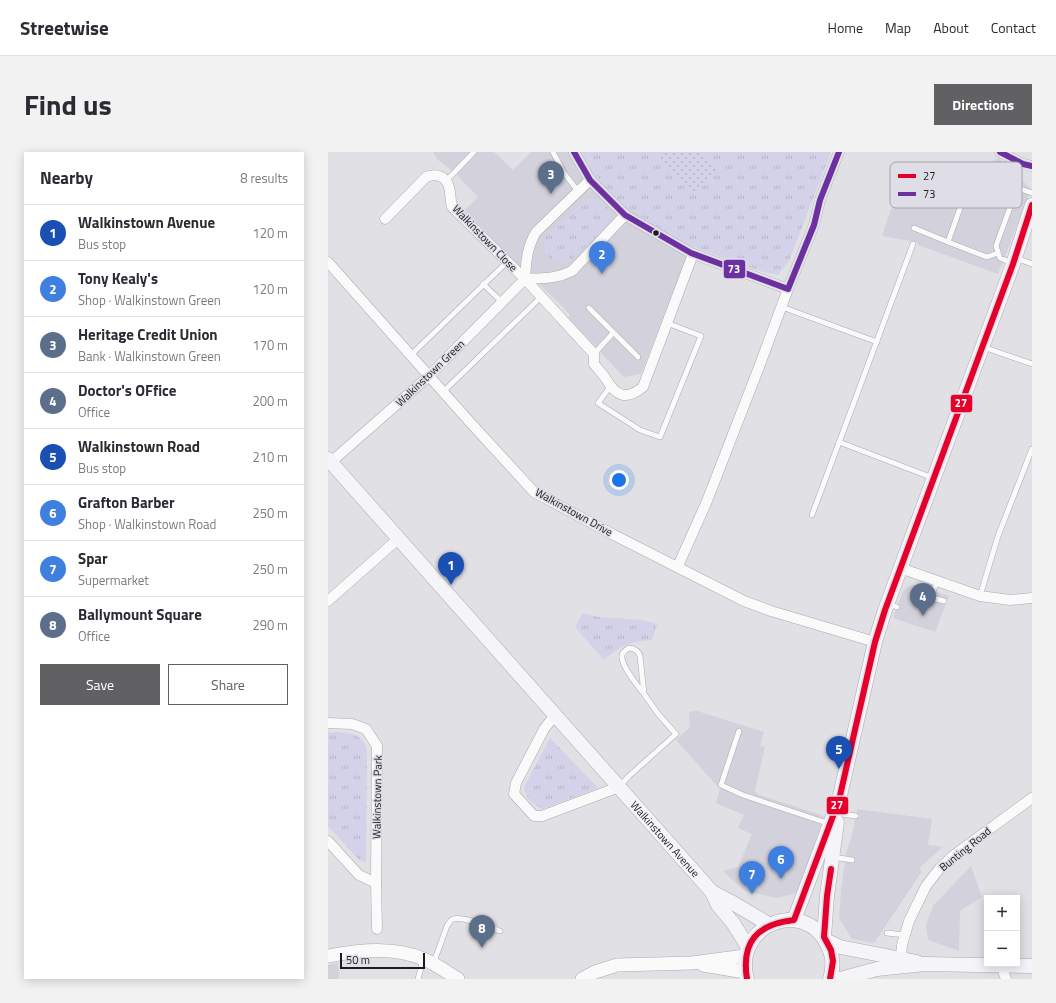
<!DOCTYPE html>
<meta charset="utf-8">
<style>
body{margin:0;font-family:"Titillium Web",sans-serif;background:#f2f2f3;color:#2b2b33}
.controls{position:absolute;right:12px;bottom:12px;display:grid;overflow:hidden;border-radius:0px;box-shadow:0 2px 10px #0003}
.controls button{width:36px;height:36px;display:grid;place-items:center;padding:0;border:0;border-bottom:1px solid #e1e1e2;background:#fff;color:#2b2b33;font:20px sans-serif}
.scale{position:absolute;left:12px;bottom:10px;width:85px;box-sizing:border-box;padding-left:4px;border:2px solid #1c1c1f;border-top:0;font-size:11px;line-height:14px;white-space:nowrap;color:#1c1c1f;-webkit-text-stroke:3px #dfdee7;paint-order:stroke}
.you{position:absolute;left:291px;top:328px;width:14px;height:14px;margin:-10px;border:3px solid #fff;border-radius:50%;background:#1a73e8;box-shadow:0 0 0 6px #1a73e833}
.badge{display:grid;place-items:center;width:26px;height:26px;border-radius:50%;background:#616164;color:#fff;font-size:13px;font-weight:700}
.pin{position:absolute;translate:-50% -33px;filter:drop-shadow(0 1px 2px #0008)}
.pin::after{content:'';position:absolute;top:21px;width:14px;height:12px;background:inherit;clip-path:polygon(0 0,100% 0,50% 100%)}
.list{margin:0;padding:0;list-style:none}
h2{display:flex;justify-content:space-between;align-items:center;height:52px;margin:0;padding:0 16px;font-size:17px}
h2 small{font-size:13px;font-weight:400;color:#7c7c81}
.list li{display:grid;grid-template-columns:26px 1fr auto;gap:12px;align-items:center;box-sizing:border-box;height:56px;padding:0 16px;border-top:1px solid #e1e1e2}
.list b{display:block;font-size:15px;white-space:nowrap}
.list p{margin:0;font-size:13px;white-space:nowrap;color:#7c7c81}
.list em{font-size:13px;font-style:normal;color:#7c7c81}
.actions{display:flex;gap:8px;padding:12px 16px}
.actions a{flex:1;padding:9px 0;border:1px solid #616164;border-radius:0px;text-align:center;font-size:14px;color:#616164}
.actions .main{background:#616164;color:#fff}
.map{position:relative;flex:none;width:704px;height:827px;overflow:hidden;border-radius:0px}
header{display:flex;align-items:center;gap:24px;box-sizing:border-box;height:56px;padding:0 20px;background:#fff;border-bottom:1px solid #e1e1e2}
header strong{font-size:19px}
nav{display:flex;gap:22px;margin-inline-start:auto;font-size:14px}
.intro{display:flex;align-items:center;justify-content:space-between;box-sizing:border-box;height:96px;padding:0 24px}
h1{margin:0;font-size:28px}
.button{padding:10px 18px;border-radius:0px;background:#616164;color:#fff;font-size:14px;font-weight:700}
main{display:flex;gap:24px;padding:0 24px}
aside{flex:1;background:#fff;border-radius:0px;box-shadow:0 2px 10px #0003}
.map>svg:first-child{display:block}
</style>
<header>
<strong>Streetwise</strong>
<nav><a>Home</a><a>Map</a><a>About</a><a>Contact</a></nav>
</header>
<div class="intro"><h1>Find us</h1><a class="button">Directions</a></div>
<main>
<aside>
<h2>Nearby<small>8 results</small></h2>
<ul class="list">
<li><span class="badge" style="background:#1a4fb4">1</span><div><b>Walkinstown Avenue</b><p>Bus stop</p></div><em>120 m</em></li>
<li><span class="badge" style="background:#3f7fe0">2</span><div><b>Tony Kealy's</b><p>Shop · Walkinstown Green</p></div><em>120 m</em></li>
<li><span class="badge" style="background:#5c6f8a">3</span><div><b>Heritage Credit Union</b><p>Bank · Walkinstown Green</p></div><em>170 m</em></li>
<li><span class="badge" style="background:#5c6f8a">4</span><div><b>Doctor's OFfice</b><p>Office</p></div><em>200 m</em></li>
<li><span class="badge" style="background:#1a4fb4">5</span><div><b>Walkinstown Road</b><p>Bus stop</p></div><em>210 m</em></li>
<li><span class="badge" style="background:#3f7fe0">6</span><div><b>Grafton Barber</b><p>Shop · Walkinstown Road</p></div><em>250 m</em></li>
<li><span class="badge" style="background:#3f7fe0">7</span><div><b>Spar</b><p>Supermarket</p></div><em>250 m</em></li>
<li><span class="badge" style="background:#5c6f8a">8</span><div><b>Ballymount Square</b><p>Office</p></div><em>290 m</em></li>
</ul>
<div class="actions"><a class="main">Save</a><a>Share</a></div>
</aside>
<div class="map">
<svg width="704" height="827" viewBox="0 0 704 827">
<defs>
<pattern id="grass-tufts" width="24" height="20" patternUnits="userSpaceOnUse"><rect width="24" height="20" fill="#d4d2e8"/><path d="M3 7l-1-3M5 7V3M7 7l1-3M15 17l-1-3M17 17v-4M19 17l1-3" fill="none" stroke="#b5b4c7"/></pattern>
<pattern id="park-dots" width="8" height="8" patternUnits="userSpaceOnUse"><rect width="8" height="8" fill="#d4d2e8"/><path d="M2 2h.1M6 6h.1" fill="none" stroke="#b5b4c7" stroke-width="1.8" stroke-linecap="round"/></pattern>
</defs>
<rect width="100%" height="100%" fill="#e0e0e5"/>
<g fill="#d2d1dc">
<path d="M105 0H166L185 18 203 0H253L261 14 288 48 363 94 313 222 296 225 240 166 242 163 232 152 174 97 137 58 150 45 128 22 109 7Z"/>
<path d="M671 6 703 37 670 122 590 93 589 90 554 84 565 52 620 34 633 28 649 22 652 15Z"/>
<path d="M587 433 621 444 607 480 565 466 575 439 581 434Z"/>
<path d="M369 559 436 580 432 594 437 595 427 639 429 642 496 664 475 726 468 741 449 746 417 739 395 719 410 715 424 682 410 676 416 663 388 651 392 637 348 588 362 575 361 560Z"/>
<path d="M529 657 604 667 600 693 615 695 592 715 593 719H594L546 791 524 787 511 766 513 739 518 702 525 680Z"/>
<path d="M643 714 654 745 632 759 631 799 600 788 598 773 605 754Z"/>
<path d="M10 811 11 827H0V813Z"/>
</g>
<g fill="url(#grass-tufts)">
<path d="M253 0H503L461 109 450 123 432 119 363 94 325 72 288 48 261 14Z"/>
<path d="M264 46C277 48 284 59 282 71L240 111C230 111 219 109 217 98 216 95 217 89 217 85L258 47Z"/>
<path d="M255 461 270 465 314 468 329 472 324 488C301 490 294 493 276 508L247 475Z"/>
<path d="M0 580C18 581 35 578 39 600L38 710 32 709 0 674Z"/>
<path d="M222 586 270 636 215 657C203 651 199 649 196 635Z"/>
</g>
<path fill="url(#park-dots)" d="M333 0H373L391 17 366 42 328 6Z"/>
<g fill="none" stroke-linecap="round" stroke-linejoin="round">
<defs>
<g id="service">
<path d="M225 0 236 21 250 39"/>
<path d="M646 26 641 31 620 90 659 105 670 101"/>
<path d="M119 28 146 0"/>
<path d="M586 76 620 90"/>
<path d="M688 106 704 112"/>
<path d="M684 111 672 106 668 94 689 36 704 41"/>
<path d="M155 132 174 150"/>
<path d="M454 155 549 190"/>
<path d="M261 156 310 205"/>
<path d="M655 195 704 212"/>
<path d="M266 202 285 181"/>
<path d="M83 203 179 110"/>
<path d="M282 235 270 251 312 278 332 285 373 184 339 171"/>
<path d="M115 240 213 145"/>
<path d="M511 290 605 326"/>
<path d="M484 363 585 92"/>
<path d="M652 444 670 384 704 297"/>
<path d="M603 445 609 429"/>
<path d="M605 446 616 449"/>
<path d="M560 452 569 455"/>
<path d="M301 496C307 497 310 498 312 504L316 542C310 534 292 513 294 503 295 499 298 498 301 496Z"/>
<path d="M411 579 393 633 415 643 502 672"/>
<path d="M291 635 301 624 348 582 331 563 316 542"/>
<path d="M507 661 528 664"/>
<path d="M505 705 524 708"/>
<path d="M559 781 577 783"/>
<path d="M106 810 119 774C121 771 122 768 125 767 136 764 161 775 172 779"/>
<path d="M90 827 95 808"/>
</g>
<g id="minor">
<path d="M246 0 262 28 297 63 363 101 460 137"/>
<path d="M672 0 695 12 704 14"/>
<path d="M262 28 208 80C199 95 198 110 197 127 215 126 228 127 244 119L297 63"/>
<path d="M57 67 98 25C108 21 118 24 121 35 123 42 122 48 124 55L197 127 266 202V212C270 217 275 222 278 227 288 244 298 249 315 235L365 102"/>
<path d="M0 110 140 268 206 340 284 382 416 449 443 459 547 490"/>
<path d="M3 310 101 224 197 127"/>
<path d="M350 414 379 349 431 215 460 137 486 73 492 48 511 0"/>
<path d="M572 416 652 444 682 448 704 446"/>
<path d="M0 449 70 387"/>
<path d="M227 563 216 577 188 631 186 642 206 664H214L291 635"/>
<path d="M0 571 24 572 38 577 49 594 48 731 49 777"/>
<path d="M0 689 31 723 48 731"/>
<path d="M573 806 574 793 581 769 598 734 612 716 626 703 704 646"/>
<path d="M676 813V822L678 827"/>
</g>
<g id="tertiary">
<path d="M0 804C32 798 67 794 98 808 109 813 119 820 130 827"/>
<path d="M375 813 417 820"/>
<path d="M254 827 267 820 289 813 364 811 417 804"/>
</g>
<g id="secondary">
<path id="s1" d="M0 307 384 740 390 753 405 771 420 795"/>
<path d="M384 740 405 751 442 773"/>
<path d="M466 768 511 648 547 490 557 458 685 112 704 53"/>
<path d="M496 785 499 744 509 670"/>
<path d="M497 788 512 795 589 810"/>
<path d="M419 827C404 773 476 745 499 792 505 803 506 815 502 827"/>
<path d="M512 827 549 817 597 812 704 814"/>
</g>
</defs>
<use href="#service" stroke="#ababaf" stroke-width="6"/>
<use href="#minor" stroke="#ababaf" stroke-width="11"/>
<use href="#tertiary" stroke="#ababaf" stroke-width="14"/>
<use href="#secondary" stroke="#ababaf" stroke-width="15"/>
<use href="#service" stroke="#fafafb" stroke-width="5"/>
<use href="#minor" stroke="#fafafb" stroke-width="10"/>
<use href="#tertiary" stroke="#fafafb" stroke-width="13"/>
<use href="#secondary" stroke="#f5f4f9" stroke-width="14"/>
<defs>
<g id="bus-1">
<path d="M419 827C413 790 429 772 466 768L511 648 547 490 557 458 685 112 704 53"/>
<path d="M502 827 505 809 503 798 496 785 499 744 503 717"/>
</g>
<g id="bus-2">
<path d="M246 0 262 28 297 63 363 101 460 137 486 73 492 48 511 0"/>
<path d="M672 0 695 12 704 14"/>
</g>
</defs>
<use href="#bus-1" stroke="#dfdee7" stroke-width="9"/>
<use href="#bus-2" stroke="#dfdee7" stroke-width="9"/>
<use href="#bus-1" stroke="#e4002b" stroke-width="6"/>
<use href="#bus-2" stroke="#6c30a1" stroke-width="6"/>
</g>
<circle fill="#1c1c1f" stroke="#dfdee7" stroke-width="1.5" cx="328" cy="81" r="3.5"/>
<g text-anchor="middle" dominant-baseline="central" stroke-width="3" stroke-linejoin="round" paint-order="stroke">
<g font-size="11" fill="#1c1c1f" stroke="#dfdee7">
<text transform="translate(157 86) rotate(46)">Walkinstown Close</text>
<text transform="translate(102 221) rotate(-44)">Walkinstown Green</text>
<text transform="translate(246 360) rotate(29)">Walkinstown Drive</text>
<text transform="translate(49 645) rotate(-89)">Walkinstown Park</text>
<text stroke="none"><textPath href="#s1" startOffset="508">Walkinstown Avenue</textPath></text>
<text transform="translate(637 697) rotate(-39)">Bunting Road</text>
</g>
</g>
<rect x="562" y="10" width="132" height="46" rx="6" fill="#dfdee7" stroke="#a4a4ab" stroke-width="1"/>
<rect x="570" y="22" width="18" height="4" fill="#e4002b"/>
<rect x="570" y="40" width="18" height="4" fill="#6c30a1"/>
<g font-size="11" fill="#1c1c1f">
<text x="595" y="28">27</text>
<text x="595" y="46">73</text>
</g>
<g stroke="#dfdee7" stroke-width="1.5">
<rect x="395" y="107" width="23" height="20" rx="4" fill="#6c30a1"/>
<rect x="622" y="242" width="23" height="19" rx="4" fill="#e4002b"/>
<rect x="498" y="644" width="23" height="19" rx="4" fill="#e4002b"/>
</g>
<g font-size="11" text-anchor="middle" font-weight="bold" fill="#fff">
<text x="406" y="121">73</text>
<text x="633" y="255">27</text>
<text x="509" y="657">27</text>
</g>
</svg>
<div class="controls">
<button>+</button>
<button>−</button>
</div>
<div class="scale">50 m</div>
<div class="you"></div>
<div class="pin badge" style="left:123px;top:433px;background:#1a4fb4">1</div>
<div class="pin badge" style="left:274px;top:122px;background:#3f7fe0">2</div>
<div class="pin badge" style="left:223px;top:42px;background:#5c6f8a">3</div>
<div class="pin badge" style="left:595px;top:464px;background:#5c6f8a">4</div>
<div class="pin badge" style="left:511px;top:617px;background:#1a4fb4">5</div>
<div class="pin badge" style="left:453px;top:727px;background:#3f7fe0">6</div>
<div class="pin badge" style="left:424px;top:742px;background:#3f7fe0">7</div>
<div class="pin badge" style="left:154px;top:796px;background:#5c6f8a">8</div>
</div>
</main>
